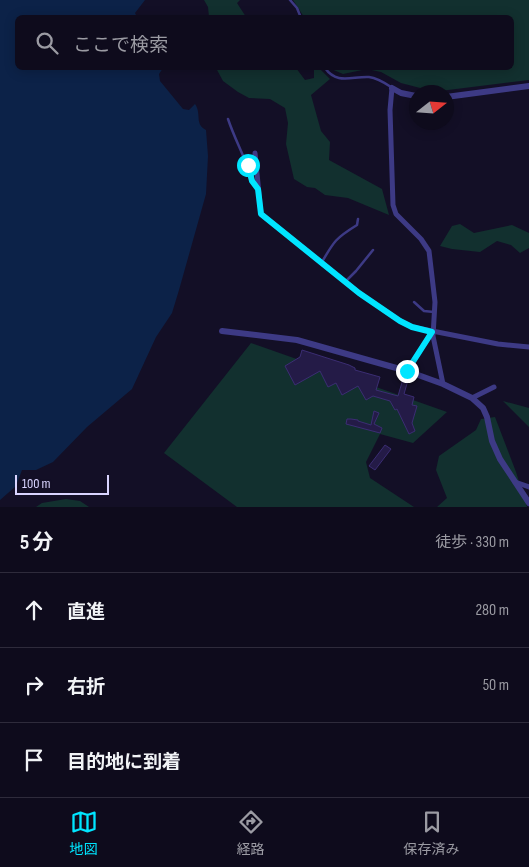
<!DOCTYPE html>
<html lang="ja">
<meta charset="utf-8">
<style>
body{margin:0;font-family:"Sofia Sans Condensed","Noto Sans JP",sans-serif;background:#1c1929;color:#f1f3f6}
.compass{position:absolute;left:409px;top:85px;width:45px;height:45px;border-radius:50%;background:#0e0b1c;box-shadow:0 2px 12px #0003;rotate:73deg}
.scale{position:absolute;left:15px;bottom:12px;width:94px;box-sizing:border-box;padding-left:5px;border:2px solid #d9d4ff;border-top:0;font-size:14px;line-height:18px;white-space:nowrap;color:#d9d4ff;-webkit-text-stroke:4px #130f26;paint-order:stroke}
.stop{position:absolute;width:15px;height:15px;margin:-11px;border:4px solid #00e5ff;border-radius:50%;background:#fff}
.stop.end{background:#00e5ff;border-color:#fff;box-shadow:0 1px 5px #0008}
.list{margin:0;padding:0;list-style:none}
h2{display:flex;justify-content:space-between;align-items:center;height:65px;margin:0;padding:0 20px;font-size:21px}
h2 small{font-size:16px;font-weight:400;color:#9b9ba3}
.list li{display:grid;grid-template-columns:32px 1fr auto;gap:15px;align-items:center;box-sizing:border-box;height:75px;padding:0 20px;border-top:1px solid #2e2b3b}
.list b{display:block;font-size:19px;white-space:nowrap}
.list em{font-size:16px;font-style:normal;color:#9b9ba3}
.icon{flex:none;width:28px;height:28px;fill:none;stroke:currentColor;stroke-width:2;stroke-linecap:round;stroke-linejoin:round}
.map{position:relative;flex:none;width:529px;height:507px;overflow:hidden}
.search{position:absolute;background:#0e0b1c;box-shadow:0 2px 12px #0003;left:15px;right:15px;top:15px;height:55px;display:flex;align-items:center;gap:12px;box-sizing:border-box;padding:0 18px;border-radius:8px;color:#9b9ba3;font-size:19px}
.sheet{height:290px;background:#0e0b1c}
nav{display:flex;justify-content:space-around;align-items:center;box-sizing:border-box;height:70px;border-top:1px solid #2e2b3b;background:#0e0b1c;font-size:14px;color:#9b9ba3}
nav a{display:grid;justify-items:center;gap:2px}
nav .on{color:#00e5ff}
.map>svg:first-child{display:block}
</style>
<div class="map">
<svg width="529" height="507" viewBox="0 0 529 507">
<rect width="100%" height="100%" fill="#130f26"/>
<g fill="#12302f">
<path d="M204 0H240L237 3 246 17H209L208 7Z"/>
<path d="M293 0H529V80L440 91 424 89 401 83 381 72 367 69 343 74 329 68H512V18L304 17Z"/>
<path d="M216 68H296L305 80 314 78V68H319L330 79 311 95 321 131 330 142 329 160 382 189 389 215 348 198 325 195 315 188 307 187 294 179 286 144 288 123 285 108 270 99 249 98 238 92 223 81Z"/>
<path d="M460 224 474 233 512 225 529 233V248L520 253 511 245 497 241 480 252 452 249 440 246 452 226Z"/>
<path d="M251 343 447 412 413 443 380 434 366 462 370 478 414 507H237L164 453Z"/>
<path d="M503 401 529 408V427Z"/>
<path d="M495 417 516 472 527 507H437L447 498 436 470 439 456 476 430 481 419Z"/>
<path d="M66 499 80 501 89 507H36L42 503Z"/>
</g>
<path fill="#0c2248" d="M0 0H145L135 13 137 17 18 18V68H163L159 74 160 81 183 109 189 110 195 104C202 114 194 124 206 130L208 156 206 194 179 290 172 313 156 337 132 389 87 427 53 462 36 470H22L16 486 0 500Z"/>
<g fill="#241b47" stroke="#3b2d73">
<path d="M302 350 349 365 355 368V370L380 377 376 390 398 396 403 379 408 380 404 394 414 397 412 405 417 406 412 423 415 431 409 434 397 409 395 410 390 401 373 396 366 400 358 386 342 395 336 383 328 387 320 371 295 385 285 366 300 357Z"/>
<path d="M374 411 379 413 374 424 382 428 380 433 346 424 347 419H351L358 420V421L371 425Z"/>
<path d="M385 445 391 449 375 470 369 466Z"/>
</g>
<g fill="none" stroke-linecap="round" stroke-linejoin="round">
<g stroke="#3d3a85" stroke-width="2.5">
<path d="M290 0 297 8 301 18"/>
<path d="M325 68C337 85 352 76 369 77 377 78 385 83 391 87"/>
<path d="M228 119C233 134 240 148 246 163 250 172 252 180 258 188"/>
<path d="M322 262C334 241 336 238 357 225L358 219"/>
<path d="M345 282 356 271 373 250"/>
<path d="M414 302 424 311 434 312"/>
</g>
<g stroke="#3d3a85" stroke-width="5">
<path d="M392 88 390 110 393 205 396 214 421 239 429 251 435 302 433 336 443 384"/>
<path d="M255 153 261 214 359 293 400 321 412 327 498 344 529 347"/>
<path d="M407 371 432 332"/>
<path d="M472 398 494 387"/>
<path d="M515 482 529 487"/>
</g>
<g stroke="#3d3a85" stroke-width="6">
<path d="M392 88 401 93 416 96"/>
<path d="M446 97 529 86"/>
<path d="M222 331 297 340 407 371 443 384 472 398 483 408 487 417 492 441 500 459 529 503"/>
</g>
</g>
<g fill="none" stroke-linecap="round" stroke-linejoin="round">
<path stroke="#00e5ff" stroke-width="6" d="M248 165 252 181 258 189 261 214 359 293 400 321 412 327 432 332 407 371"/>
</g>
</svg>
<svg class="compass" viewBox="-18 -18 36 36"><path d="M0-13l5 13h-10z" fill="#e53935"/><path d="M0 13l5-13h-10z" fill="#9b9ba3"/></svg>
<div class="scale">100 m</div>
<div class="stop" style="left:248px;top:165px"></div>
<div class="stop end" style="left:407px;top:371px"></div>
<div class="search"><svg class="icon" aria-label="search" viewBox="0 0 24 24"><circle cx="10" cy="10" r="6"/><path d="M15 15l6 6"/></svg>ここで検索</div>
</div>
<section class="sheet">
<h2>5 分<small>徒歩 · 330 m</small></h2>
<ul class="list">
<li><svg class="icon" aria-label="ahead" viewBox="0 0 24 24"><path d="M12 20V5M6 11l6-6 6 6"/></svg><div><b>直進</b></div><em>280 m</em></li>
<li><svg class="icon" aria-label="right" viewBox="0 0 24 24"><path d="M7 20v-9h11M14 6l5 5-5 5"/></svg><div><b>右折</b></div><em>50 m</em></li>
<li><svg class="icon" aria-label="arrive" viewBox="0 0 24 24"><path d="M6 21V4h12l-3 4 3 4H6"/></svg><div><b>目的地に到着</b></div></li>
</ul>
</section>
<nav>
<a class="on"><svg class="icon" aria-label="map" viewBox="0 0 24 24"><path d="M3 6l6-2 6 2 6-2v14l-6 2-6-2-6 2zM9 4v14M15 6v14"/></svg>地図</a>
<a><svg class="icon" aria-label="directions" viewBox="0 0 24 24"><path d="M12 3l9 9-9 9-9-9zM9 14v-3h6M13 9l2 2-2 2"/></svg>経路</a>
<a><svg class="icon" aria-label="saved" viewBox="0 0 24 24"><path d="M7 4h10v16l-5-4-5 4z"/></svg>保存済み</a>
</nav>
